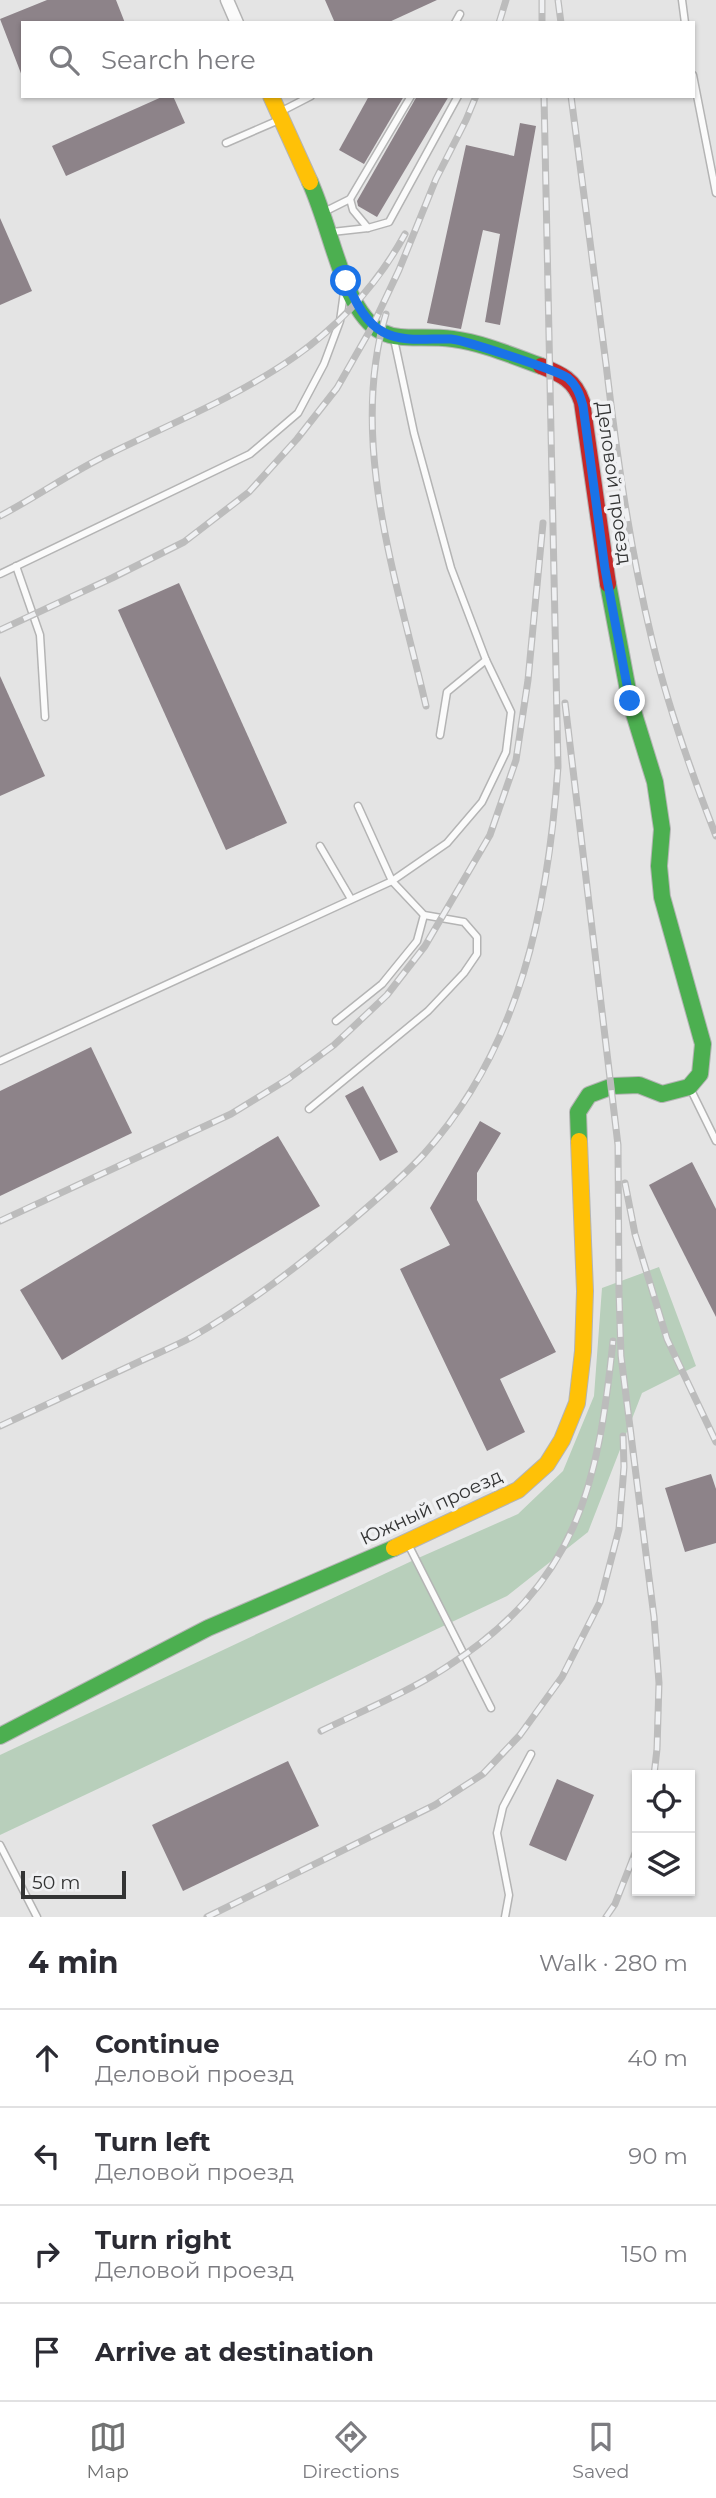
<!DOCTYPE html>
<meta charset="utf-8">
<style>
body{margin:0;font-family:Montserrat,sans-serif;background:#f2f2f3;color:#2b2b33}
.controls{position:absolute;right:21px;bottom:21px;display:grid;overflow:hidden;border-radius:0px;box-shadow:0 2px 5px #0004}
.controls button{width:63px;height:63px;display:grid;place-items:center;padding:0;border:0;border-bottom:2px solid #e1e1e2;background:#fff;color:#2b2b33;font:35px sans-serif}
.scale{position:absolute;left:21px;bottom:18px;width:105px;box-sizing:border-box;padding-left:7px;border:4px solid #333434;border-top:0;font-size:19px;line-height:24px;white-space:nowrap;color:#333434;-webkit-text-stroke:5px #f0f1f3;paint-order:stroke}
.stop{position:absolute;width:21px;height:21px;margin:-16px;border:5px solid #1a73e8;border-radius:50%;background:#fff}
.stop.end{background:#1a73e8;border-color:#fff;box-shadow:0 2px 7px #0008}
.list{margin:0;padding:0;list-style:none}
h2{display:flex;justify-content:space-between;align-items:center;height:91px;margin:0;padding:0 28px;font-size:30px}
h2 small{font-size:23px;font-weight:400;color:#7c7c81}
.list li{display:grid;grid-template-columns:46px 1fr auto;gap:21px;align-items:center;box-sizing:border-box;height:98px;padding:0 28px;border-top:2px solid #e1e1e2}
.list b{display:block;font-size:26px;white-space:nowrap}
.list p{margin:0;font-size:23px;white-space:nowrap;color:#7c7c81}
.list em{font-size:23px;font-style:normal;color:#7c7c81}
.icon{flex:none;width:38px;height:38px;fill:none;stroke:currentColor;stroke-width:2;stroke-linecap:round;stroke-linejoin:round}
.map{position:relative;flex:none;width:716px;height:1917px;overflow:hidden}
.search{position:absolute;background:#fff;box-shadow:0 2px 5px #0004;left:21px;right:21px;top:21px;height:77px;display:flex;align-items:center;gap:18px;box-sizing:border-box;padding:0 24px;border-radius:0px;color:#7c7c81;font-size:26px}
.sheet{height:483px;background:#fff}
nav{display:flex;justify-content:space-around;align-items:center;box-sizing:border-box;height:98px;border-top:2px solid #e1e1e2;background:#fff;font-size:19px;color:#7c7c81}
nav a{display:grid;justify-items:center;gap:4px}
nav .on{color:#717272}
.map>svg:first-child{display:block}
</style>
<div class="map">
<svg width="716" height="1917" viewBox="0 0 716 1917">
<rect width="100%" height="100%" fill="#e4e4e4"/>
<path fill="#b8cfbb" d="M659 1267 696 1366 642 1393 588 1532 507 1596 0 1835V1755L416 1559 518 1514 563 1471 594 1396 602 1288Z"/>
<g fill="#8d8389">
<path d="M47 0H116L125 23H23L22 76 0 19Z"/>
<path d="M325 0H437L387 23H335Z"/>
<path d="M164 96H173L185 123 66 176 52 146Z"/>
<path d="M369 96H404L364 164 339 150Z"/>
<path d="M417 96H449L377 217 358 206 357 201Z"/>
<path d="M520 123 536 126 500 325 485 322 500 234 483 230 461 329 427 323 466 145 514 156Z"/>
<path d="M0 218 32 291 0 305Z"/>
<path d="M179 583 287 823 226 850 118 610Z"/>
<path d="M0 676 45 776 0 796Z"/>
<path d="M91 1047 132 1133 0 1196V1091Z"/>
<path d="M363 1086 398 1152 380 1161 345 1096Z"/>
<path d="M480 1121 501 1133 477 1173V1200L556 1352 500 1379 525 1432 487 1451 400 1269 450 1245 430 1208Z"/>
<path d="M278 1136 320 1206 62 1360 20 1290Z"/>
<path d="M692 1162 716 1209V1317L649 1185Z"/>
<path d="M711 1474 716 1489V1543L685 1552 665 1488Z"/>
<path d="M288 1761 319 1826 183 1891 152 1825Z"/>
<path d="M557 1779 594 1795 566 1861 529 1845Z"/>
</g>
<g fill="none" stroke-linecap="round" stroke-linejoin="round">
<defs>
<g id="lane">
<path d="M682 0 685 23"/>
<path d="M455 23 460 14"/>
<path d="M693 75 716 193"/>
<path d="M280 112 311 96"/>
<path d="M226 143 279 120"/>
<path d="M350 199 353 210 368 228"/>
<path d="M324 212 350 199 411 96"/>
<path d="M332 232 368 228 389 222 458 96"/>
<path d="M16 566 40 635 45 717"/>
<path d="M0 574 250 454 298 413 324 364 340 321 344 292"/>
<path d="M440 735 447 692 486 660"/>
<path d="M320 846 351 899"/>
<path d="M336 1021 382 984 417 941 424 915"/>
<path d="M0 1061 392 881 447 843 482 802 506 752 511 712 486 660 451 568 414 433 394 339"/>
<path d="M690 1088 716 1141"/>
<path d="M309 1109 428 1011 464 973 477 954V937L464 922 424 915 392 881 358 806"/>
<path d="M408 1544 491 1708"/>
<path d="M0 1845 37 1917"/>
<path d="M505 1917 509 1895 497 1833 503 1807 531 1754"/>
</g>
<path id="street" d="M227 0 237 23"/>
<g id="fast">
<path d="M310 182C326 218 334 258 350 293 378 352 403 333 453 339 483 343 513 356 541 366"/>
<path d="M579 1141 578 1112 589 1095 613 1086 639 1085 662 1094 689 1087 700 1074 703 1044 662 897 659 866 662 829 655 782 630 701 608 584"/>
<path d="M0 1736 208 1628 394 1548"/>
</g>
<g id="slow">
<path d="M271 96 310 182"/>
<path d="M394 1548 518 1490 547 1464 562 1440 577 1403 583 1351 585 1291 579 1141"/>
</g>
<path id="jam" d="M541 366C561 374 575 380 582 402L608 584"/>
</defs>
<use href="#lane" stroke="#b4b4b4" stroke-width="9"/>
<use href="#street" stroke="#b4b4b4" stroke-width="15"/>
<use href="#fast" stroke="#b4b4b4" stroke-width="18"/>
<use href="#slow" stroke="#b4b4b4" stroke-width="18"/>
<use href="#jam" stroke="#b4b4b4" stroke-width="18"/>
<use href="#lane" stroke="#fbfbfb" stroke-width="6"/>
<use href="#street" stroke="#fbfbfb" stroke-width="12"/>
<use href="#fast" stroke="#4caf50" stroke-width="16"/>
<use href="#slow" stroke="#ffc107" stroke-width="16"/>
<use href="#jam" stroke="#c62828" stroke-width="16"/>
<defs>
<g id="rail">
<path d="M542 0V23"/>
<path d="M558 0 561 23"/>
<path d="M499 23 506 0"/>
<path d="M571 96C583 185 594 275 606 364 617 457 630 549 652 640 668 707 691 772 716 836"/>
<path d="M386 314C348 441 397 581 426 706"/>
<path d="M0 516C38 496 73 471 111 453 231 395 337 358 405 234"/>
<path d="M0 630 112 578 184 542 249 492 297 439 337 388 373 325 399 270 436 179 466 120 476 96"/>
<path d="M565 703 618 1145 619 1293 621 1356 654 1617 659 1683 657 1749 654 1775"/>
<path d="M625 1183 635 1234 667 1339 716 1442"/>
<path d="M0 1221 231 1114 288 1079 334 1045 387 995 425 946 490 835 516 760 528 680 543 523"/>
<path d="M0 1426C43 1406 86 1386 130 1366 150 1356 172 1348 192 1337 246 1306 295 1269 342 1229 370 1205 399 1181 424 1154 521 1046 548 907 558 767L544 96"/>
<path d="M321 1731C362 1711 408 1692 445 1668 577 1584 598 1487 613 1341"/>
<path d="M207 1917 435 1805 483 1774 520 1735 562 1677 600 1602 619 1529 624 1467 623 1436"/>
<path d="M606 1917 615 1904 637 1848"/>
</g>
</defs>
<use href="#rail" stroke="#bcbcbc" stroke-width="7"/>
<use href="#rail" stroke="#f0f1f3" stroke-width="4.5" stroke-dasharray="13" stroke-linecap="butt"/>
</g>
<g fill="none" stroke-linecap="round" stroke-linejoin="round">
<path stroke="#1a73e8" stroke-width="9" d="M346 281C355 300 364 322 383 332 403 343 429 338 451 339 464 340 559 371 568 378 577 386 580 395 583 406L605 569 630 701"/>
</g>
<g text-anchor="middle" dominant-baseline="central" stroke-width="7" stroke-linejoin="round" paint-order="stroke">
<g font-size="19" fill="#333434" stroke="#f0f1f3">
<text transform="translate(614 483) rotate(82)">Деловой проезд</text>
<text transform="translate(431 1507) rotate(-25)">Южный проезд</text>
</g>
</g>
</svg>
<div class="controls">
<button><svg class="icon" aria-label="locate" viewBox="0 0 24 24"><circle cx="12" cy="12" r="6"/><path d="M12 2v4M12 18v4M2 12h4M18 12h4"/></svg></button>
<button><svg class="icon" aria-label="layers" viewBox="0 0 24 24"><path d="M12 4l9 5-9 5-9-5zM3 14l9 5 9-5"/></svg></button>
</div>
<div class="scale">50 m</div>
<div class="stop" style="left:346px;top:281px"></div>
<div class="stop end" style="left:630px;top:701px"></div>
<div class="search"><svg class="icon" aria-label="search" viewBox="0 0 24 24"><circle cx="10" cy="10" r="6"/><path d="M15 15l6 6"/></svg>Search here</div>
</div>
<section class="sheet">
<h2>4 min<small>Walk · 280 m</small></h2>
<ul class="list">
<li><svg class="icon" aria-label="ahead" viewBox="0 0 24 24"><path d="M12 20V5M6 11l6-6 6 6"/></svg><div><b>Continue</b><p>Деловой проезд</p></div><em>40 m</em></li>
<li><svg class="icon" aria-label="left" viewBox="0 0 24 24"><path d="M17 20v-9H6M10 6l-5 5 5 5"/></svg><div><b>Turn left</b><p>Деловой проезд</p></div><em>90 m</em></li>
<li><svg class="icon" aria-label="right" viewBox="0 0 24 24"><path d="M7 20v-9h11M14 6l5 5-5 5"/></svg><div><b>Turn right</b><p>Деловой проезд</p></div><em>150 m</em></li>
<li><svg class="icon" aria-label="arrive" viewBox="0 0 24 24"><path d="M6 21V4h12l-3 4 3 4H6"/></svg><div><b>Arrive at destination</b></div></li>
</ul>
</section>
<nav>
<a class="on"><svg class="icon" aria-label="map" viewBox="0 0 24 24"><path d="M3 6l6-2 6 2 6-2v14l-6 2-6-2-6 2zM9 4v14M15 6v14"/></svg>Map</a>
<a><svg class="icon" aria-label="directions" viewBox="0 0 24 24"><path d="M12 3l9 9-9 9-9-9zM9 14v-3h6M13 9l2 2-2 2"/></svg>Directions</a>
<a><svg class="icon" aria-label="saved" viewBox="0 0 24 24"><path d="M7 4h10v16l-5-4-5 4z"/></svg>Saved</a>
</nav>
